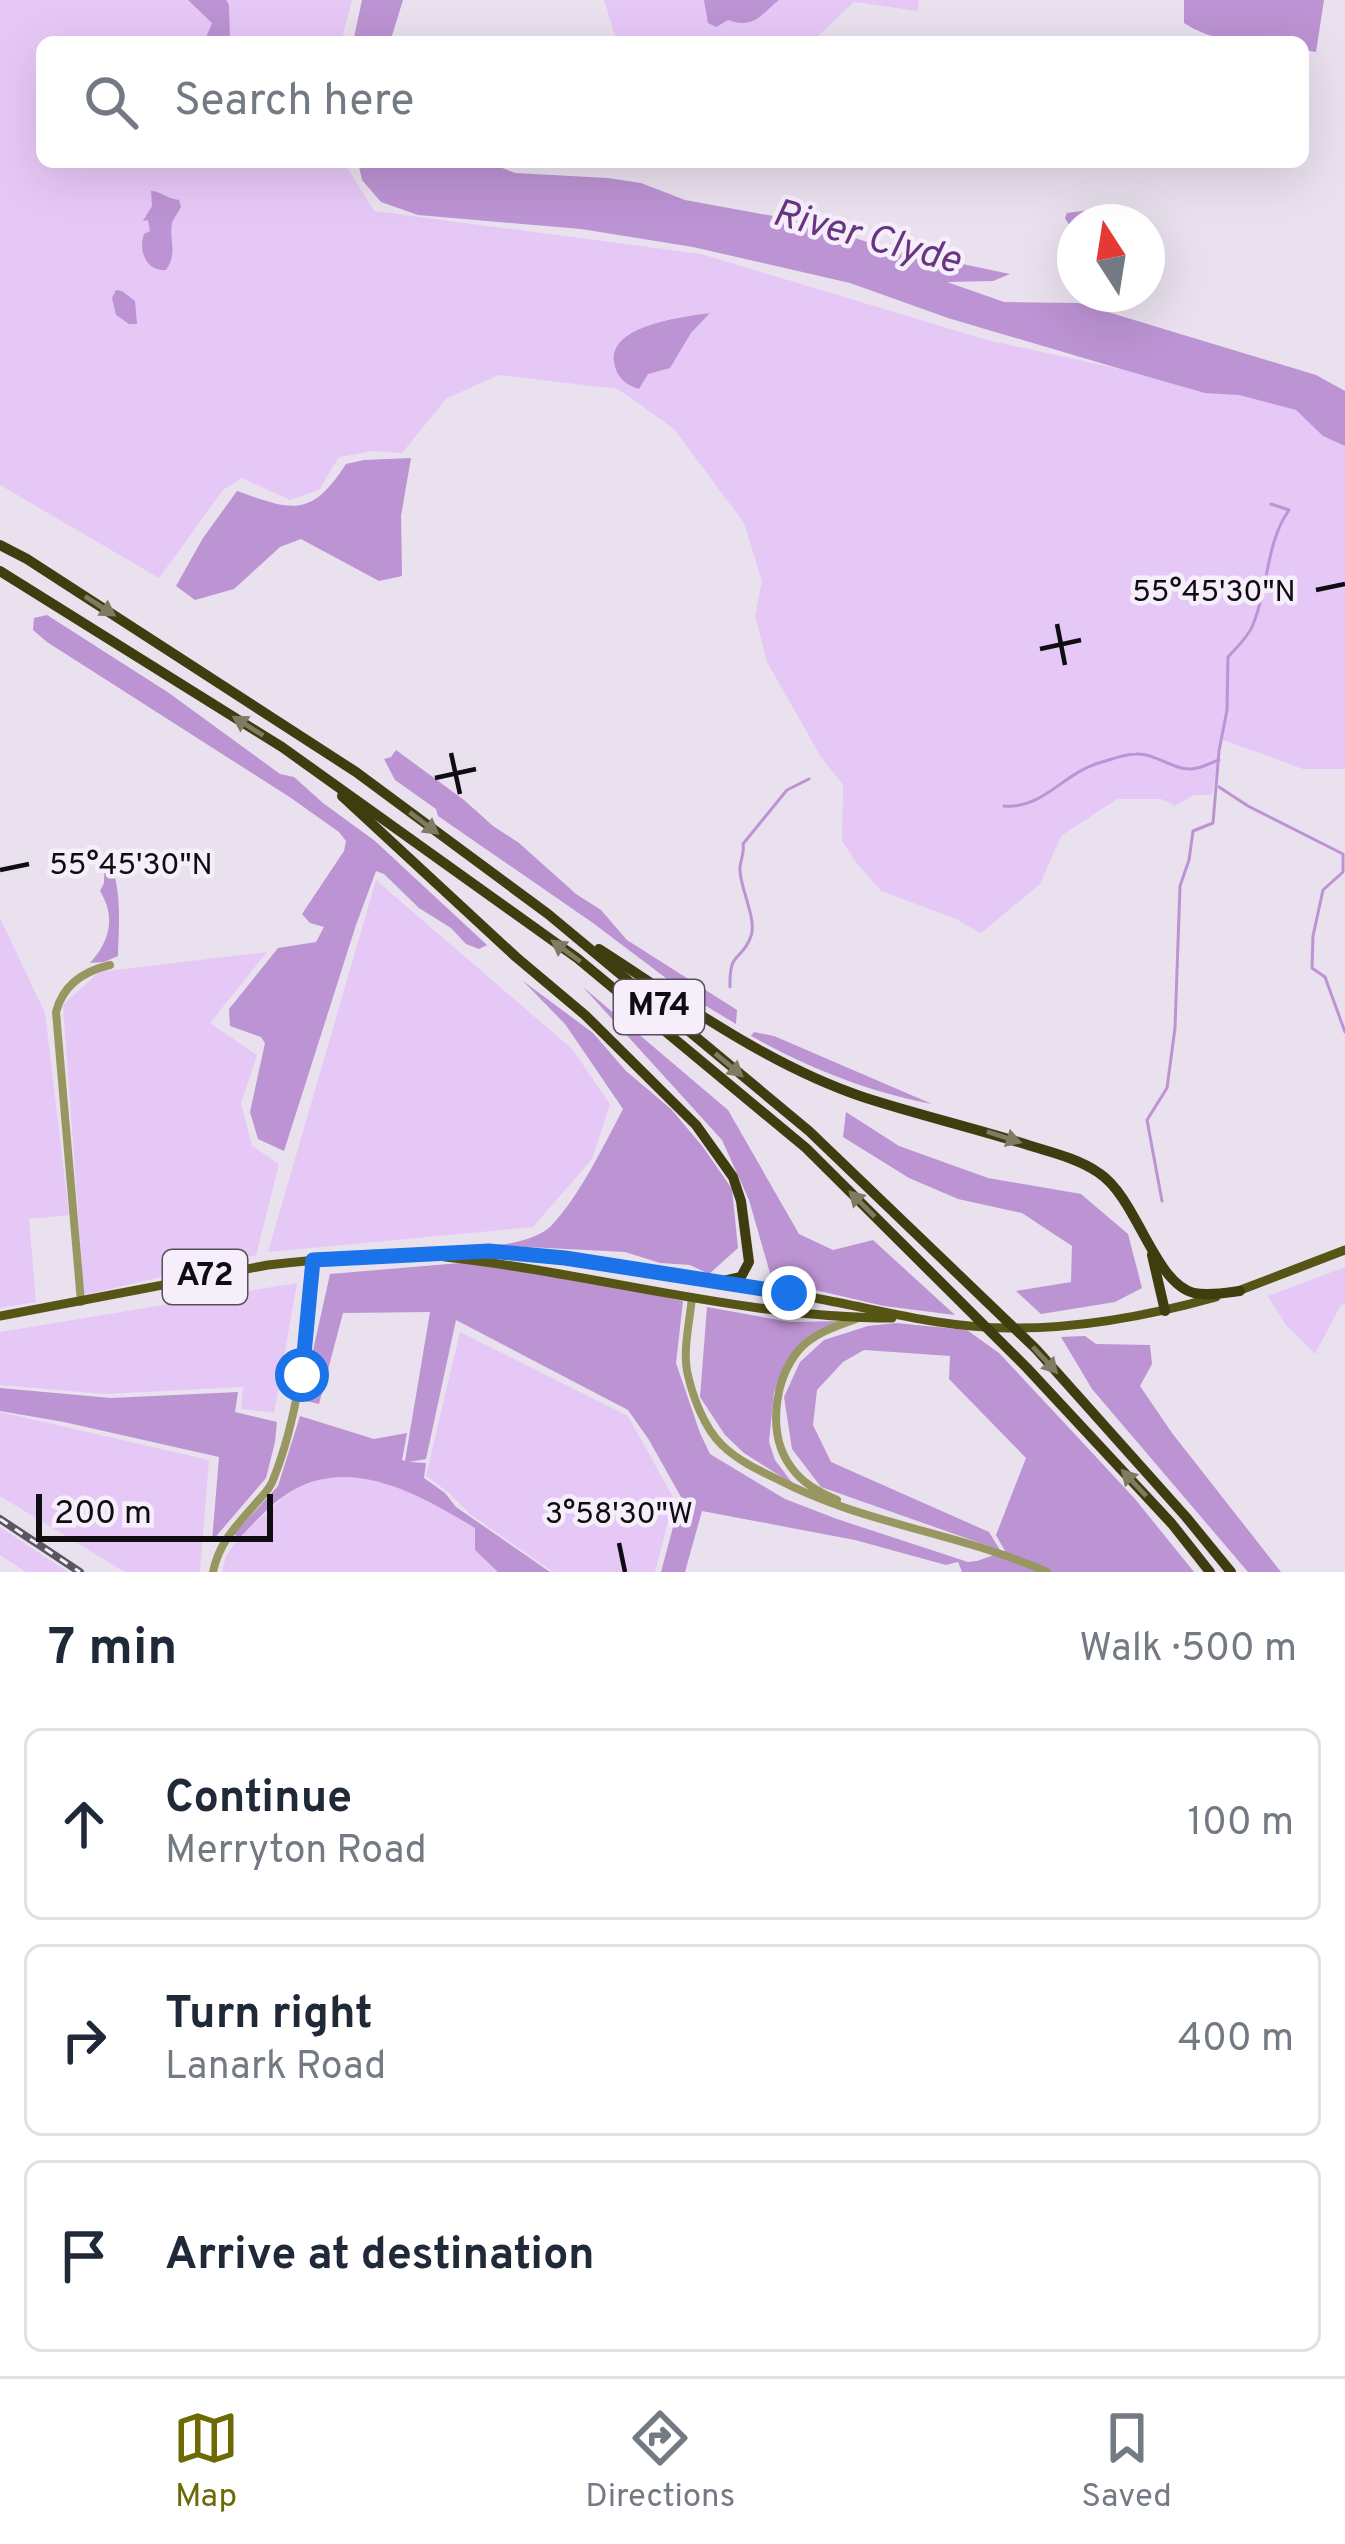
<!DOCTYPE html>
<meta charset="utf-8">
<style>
body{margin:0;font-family:Overpass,sans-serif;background:#f6f6f7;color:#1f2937}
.compass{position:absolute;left:1057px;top:204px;width:108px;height:108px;border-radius:50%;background:#fff;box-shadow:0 12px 48px #0002;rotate:348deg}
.scale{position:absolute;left:36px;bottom:30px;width:237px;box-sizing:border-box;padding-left:12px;border:6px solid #0f0d11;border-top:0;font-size:33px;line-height:42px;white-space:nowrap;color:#0f0d11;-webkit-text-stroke:9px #f7eefc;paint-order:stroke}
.stop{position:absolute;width:36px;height:36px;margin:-27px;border:9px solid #1a73e8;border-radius:50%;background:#fff}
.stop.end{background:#1a73e8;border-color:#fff;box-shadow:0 3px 12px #0008}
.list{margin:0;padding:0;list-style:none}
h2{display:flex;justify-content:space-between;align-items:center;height:156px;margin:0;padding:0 48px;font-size:51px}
h2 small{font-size:39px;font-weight:400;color:#747a83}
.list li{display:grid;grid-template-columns:78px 1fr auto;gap:36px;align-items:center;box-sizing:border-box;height:192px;margin:0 24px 24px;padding:0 24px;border:3px solid #e0e1e3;border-radius:18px}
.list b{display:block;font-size:45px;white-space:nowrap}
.list p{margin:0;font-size:39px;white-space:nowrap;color:#747a83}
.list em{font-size:39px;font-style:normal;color:#747a83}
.icon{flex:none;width:66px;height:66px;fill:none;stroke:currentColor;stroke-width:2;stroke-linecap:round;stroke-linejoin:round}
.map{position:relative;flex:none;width:1345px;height:1572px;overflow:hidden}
.search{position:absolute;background:#fff;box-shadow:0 12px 48px #0002;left:36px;right:36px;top:36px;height:132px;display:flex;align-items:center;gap:30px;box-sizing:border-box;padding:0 42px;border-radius:18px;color:#747a83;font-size:45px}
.sheet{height:804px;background:#fff}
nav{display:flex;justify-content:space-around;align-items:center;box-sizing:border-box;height:168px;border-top:3px solid #e0e1e3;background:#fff;font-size:33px;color:#747a83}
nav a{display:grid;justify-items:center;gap:6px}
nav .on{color:#6d6904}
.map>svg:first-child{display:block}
</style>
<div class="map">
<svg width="1345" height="1572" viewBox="0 0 1345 1572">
<rect width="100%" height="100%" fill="#e9e1ee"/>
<g fill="#e6c8f6">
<path d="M0 0H352L341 42H42V162H344L374 211 701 254 987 340 1239 395 1296 410 1345 438V769H1303L1221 739 1212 795H1194L1175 806 1161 799H1117L1061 836 1040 884 981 933 956 919 881 891 858 865 842 841 843 785 821 757 767 662 755 616 762 581 744 523 674 429 618 389 499 375 447 398 402 453 373 451 339 457 319 490 290 500 242 478 223 490 159 578 0 485Z"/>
<path d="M604 0H919L918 11 854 2 812 42H617Z"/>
<path d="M376 880 572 1049 610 1104 592 1159 533 1227 268 1252Z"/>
<path d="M0 918 45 1013 69 1215 29 1219 36 1302 0 1308Z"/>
<path d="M267 952 210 1023 257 1055 241 1103 252 1146 279 1164 256 1255 84 1295 63 1005 99 972Z"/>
<path d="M1345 1267V1304L1341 1305 1315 1354 1286 1325 1268 1296Z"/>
<path d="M297 1283 274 1413 241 1409 243 1387 104 1394 0 1385V1332Z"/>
<path d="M460 1332 628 1416 674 1499 655 1572H553L470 1514 449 1493 426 1476Z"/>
<path d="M0 1412 209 1460 200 1572H125L0 1496Z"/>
<path d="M349 1469 434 1498 545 1572H222L226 1556 239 1538 303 1479Z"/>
<path d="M0 1527 68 1572H26L0 1555Z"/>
</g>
<g fill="#bc93d3">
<path d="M188 0H226L229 5 230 42H204L212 23Z"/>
<path d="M362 0H403L390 42H353Z"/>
<path d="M704 0H779C760 15 755 29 728 20L716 27 708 23Z"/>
<path d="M1184 0H1324L1316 52 1303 50V42C1261 42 1221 47 1184 23Z"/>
<path d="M358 162H487L515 173 608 178 641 183 685 200 811 223 882 247 1010 274 993 281 947 282 1004 302 1078 303 1316 375 1345 391V446L1323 436 1296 410 1239 395 1205 393 1114 367 948 318 850 283 693 247 581 229 418 215 381 202 362 180Z"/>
<path d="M151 191C160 191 168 199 179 200L181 207C180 209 172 222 172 223 169 241 178 253 166 270 146 272 138 250 144 234L150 231 148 220 143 221 152 206Z"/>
<path d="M1097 209 1126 222H1075V227L1069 225 1065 218 1067 213Z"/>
<path d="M116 290 122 291 135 301 137 324H129L116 315 112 298Z"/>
<path d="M710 313 691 333 670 368 648 374 639 389C626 385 616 377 614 362 609 325 683 317 710 313Z"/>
<path d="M411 458 401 516 402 576 379 581 301 539 280 547 234 589 195 600 176 586 203 538 237 491C293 511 311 518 346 464L364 460Z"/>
<path d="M47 615 169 693 280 774 294 777 323 803 375 841 487 945 479 949 466 944 451 928 419 908 384 874 376 871 356 925 284 1151 258 1139 250 1112 265 1043 261 1037 230 1026 229 1009 278 948 316 942 324 927 310 923 302 914 344 851 346 841 339 832 291 798 47 642 33 630 34 618Z"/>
<path d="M396 750 464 800 493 826 519 843 576 894 601 910 627 940 737 1010 736 1024 691 997 593 923 438 816 436 809 395 780 384 759 391 757Z"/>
<path d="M105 853C123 881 119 923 118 956L104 962 90 963C110 941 116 917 100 891L104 883Z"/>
<path d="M523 981 593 1033 626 1071 671 1109 703 1147 732 1189 738 1248 709 1274 690 1265 660 1263 625 1252 488 1245C506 1246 538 1239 551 1226 579 1197 604 1145 623 1109L565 1024Z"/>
<path d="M583 987 728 1110 799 1234 833 1250 873 1240 955 1315 884 1306 772 1280 749 1200 722 1140Z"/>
<path d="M754 1032 774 1036 932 1104C868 1092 808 1068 751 1036Z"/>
<path d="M846 1112 899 1146 988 1178 1081 1194 1128 1234 1142 1288 1115 1302 1041 1314 1016 1291 1071 1282 1072 1246 1022 1213 958 1199 909 1178 843 1137Z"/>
<path d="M484 1261 524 1267 683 1301 676 1363 700 1433 710 1454 785 1499 837 1519 968 1562 977 1561 1005 1551 996 1535 1026 1458 949 1379 950 1356 864 1350 843 1362 817 1390 813 1425 831 1462 989 1532 1000 1550 821 1487 792 1449 784 1397 800 1362 824 1340 868 1326 896 1323 967 1330 999 1353 1071 1430 1135 1499 1194 1572H962L958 1562 946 1565 855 1540 702 1511 685 1572H661L681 1497 649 1440 628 1410 456 1320 426 1459 409 1462 426 1463 424 1478 445 1493 456 1507 550 1572H498L475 1550V1528C417 1493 344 1451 281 1498 266 1509 253 1525 239 1538L234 1534 278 1486 300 1416 374 1439 407 1433 402 1460 405 1461 430 1312 343 1313 319 1404 302 1400 330 1274Z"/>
<path d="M707 1307 790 1322 842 1321 799 1344 774 1392 769 1442 775 1460 793 1484 744 1453 725 1435 700 1397Z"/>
<path d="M1085 1336 1096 1344 1150 1345 1152 1364 1140 1386 1172 1433 1281 1572H1248L1092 1389 1061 1337Z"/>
<path d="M0 1388 111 1398 238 1392 235 1412 277 1422 275 1442 266 1478 212 1541 219 1457 64 1422 0 1411Z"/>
</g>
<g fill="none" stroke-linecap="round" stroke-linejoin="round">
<g stroke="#bc93d3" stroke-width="3">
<path d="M1219 787 1248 806 1343 854V872L1323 890 1313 936 1312 968 1325 977 1345 1032"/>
<path d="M1004 806C1042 810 1065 772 1099 763 1110 760 1124 754 1136 754 1155 753 1173 770 1191 769 1201 769 1210 763 1219 760"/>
<path d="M730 987C729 949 742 962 751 936 757 920 741 890 740 871 739 861 745 855 743 844L787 790 809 779"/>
<path d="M1162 1201 1147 1120 1167 1088 1175 1028 1180 886 1189 860 1193 831 1213 823 1219 751 1227 710 1228 657C1237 647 1247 638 1252 627 1269 589 1265 544 1289 510L1271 504"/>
<path d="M1044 1536 1063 1477 1082 1451"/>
</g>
<g stroke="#989762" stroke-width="8">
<path d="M692 1297C690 1320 683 1348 687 1371 692 1395 704 1428 722 1445 737 1460 758 1470 777 1479 862 1524 960 1533 1047 1572"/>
<path d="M81 1302 56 1012C63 985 84 971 110 965"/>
<path d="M837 1500C819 1492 803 1484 791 1467 767 1435 774 1381 798 1351 812 1334 836 1326 856 1319"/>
<path d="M213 1572C219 1542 237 1525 257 1502 263 1495 270 1489 273 1480 301 1410 306 1335 313 1260"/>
</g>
<g stroke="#575516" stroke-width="9">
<path d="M445 1257C592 1273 744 1318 892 1318"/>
<path d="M1238 1291 1345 1250"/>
<path d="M0 1316 268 1265C367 1254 469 1245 568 1258 652 1269 737 1283 820 1299 884 1311 944 1328 1009 1328 1080 1329 1148 1316 1216 1297"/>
</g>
<g stroke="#3f3d10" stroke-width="10">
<path d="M0 545 27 559 356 772 548 914 809 1131 1036 1349 1186 1517 1231 1572"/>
<path d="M0 571 282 747 577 958 806 1148 1027 1368 1172 1524 1210 1572"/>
<path d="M342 796 516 957 585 1015 696 1125 733 1177 741 1201 749 1262 741 1277 719 1282"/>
<path d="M599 949C683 1003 768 1065 863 1097 918 1115 975 1128 1031 1146 1054 1153 1079 1159 1099 1173 1137 1198 1154 1283 1194 1293 1209 1296 1225 1293 1240 1291"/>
<path d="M1152 1255 1165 1311"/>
</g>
<defs>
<path id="rail" d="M0 1519 80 1572"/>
</defs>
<use href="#rail" stroke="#5a565d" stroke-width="8"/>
<use href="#rail" stroke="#f7eefc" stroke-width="3" stroke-dasharray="9" stroke-linecap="butt"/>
</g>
<defs><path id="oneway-solid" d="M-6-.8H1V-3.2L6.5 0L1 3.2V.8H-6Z" transform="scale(3)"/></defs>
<g fill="#7f7b63">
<use href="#oneway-solid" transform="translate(100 606) rotate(33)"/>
<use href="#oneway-solid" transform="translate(248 726) rotate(-148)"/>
<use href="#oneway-solid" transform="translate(424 823) rotate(37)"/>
<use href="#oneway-solid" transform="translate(566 951) rotate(-144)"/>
<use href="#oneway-solid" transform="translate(729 1065) rotate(40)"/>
<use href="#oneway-solid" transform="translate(1004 1137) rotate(18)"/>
<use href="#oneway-solid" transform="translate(862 1204) rotate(-135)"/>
<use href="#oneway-solid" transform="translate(1045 1360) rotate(47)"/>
<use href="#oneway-solid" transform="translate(1134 1483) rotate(-133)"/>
</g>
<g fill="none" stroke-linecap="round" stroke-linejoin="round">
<path stroke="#1a73e8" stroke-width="15" d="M302 1375 313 1260 489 1251 565 1258 789 1293"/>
</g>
<path fill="none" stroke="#0f0d11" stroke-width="4.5" d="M1316 590 1345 584M1057 624 1065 665M1040 649 1081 640M451 753 460 794M435 778 476 769M0 870 29 864M619 1543 625 1572"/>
<g text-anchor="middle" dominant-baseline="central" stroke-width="9" stroke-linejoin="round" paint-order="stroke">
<g fill="#f7eefc" stroke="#555058" stroke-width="3">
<rect x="614" y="980" width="90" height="54" rx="9"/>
<rect x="163" y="1250" width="84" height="54" rx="9"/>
</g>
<g font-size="33" font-weight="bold" fill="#0f0d11">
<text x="659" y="1007">M74</text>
<text x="205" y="1277">A72</text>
</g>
<g font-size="39" font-style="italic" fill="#693582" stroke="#f7eefc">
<text transform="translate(866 239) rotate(15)">River Clyde</text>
</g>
</g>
<g font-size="30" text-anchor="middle" fill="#0f0d11" stroke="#f7eefc" stroke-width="9" stroke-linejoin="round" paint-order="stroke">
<text x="1214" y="601">55°45'30"N</text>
<text x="131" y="874">55°45'30"N</text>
<text x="619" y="1523">3°58'30"W</text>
</g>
</svg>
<svg class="compass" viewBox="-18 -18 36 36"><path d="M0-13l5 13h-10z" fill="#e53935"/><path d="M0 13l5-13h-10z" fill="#747a83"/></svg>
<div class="scale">200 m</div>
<div class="stop" style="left:302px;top:1375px"></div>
<div class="stop end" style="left:789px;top:1293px"></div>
<div class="search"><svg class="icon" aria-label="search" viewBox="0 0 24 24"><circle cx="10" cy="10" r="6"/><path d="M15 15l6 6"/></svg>Search here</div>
</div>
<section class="sheet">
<h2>7 min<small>Walk · 500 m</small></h2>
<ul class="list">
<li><svg class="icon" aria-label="ahead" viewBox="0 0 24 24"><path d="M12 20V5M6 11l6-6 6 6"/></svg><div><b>Continue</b><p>Merryton Road</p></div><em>100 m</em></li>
<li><svg class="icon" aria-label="right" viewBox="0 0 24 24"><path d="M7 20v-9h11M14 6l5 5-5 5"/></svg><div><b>Turn right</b><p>Lanark Road</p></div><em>400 m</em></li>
<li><svg class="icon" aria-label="arrive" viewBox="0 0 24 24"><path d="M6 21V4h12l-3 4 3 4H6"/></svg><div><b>Arrive at destination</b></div></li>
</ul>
</section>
<nav>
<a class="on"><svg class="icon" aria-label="map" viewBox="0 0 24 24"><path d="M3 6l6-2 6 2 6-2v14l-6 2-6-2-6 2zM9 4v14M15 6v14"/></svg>Map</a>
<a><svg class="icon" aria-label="directions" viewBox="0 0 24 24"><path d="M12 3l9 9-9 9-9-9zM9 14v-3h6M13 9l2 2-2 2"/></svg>Directions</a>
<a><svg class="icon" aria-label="saved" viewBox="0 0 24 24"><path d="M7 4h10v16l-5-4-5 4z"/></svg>Saved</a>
</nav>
